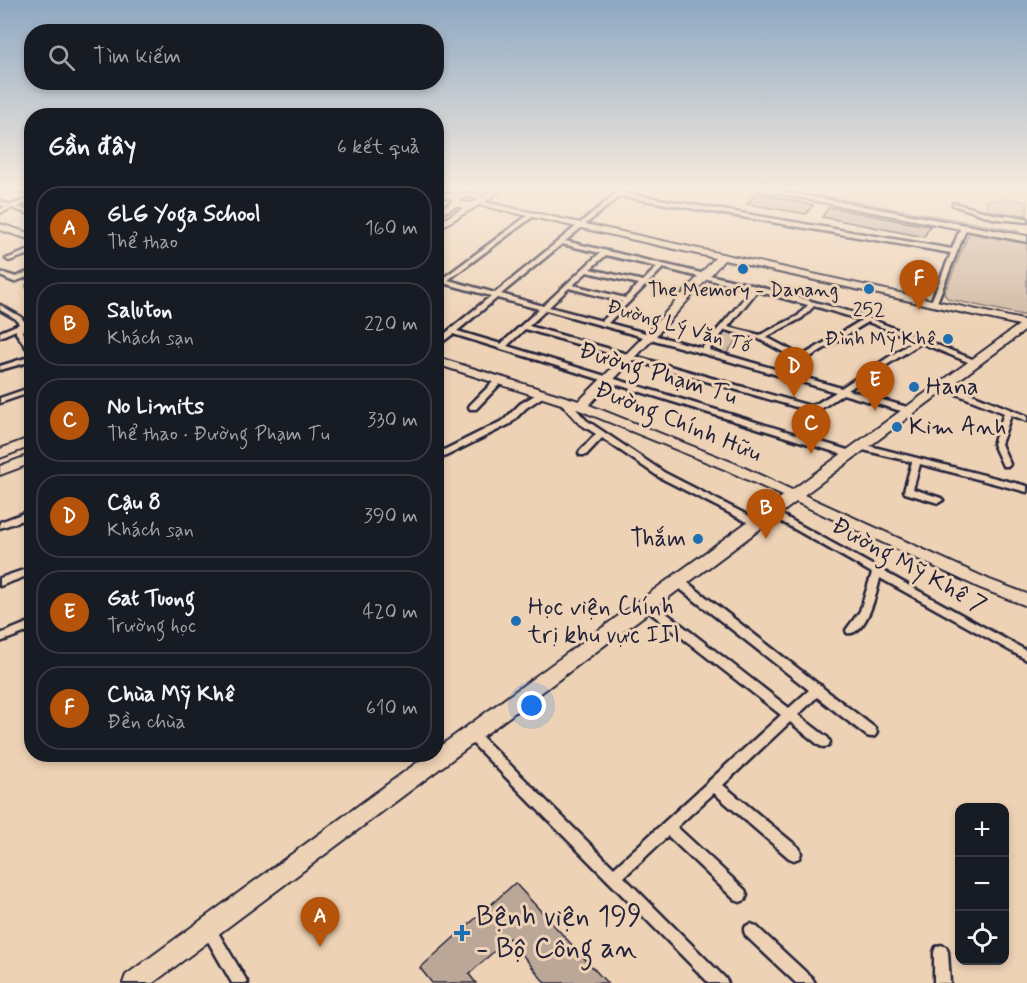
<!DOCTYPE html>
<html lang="vi">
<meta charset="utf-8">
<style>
body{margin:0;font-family:Mynerve,sans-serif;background:#20242c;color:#f1f3f6}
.controls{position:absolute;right:18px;bottom:18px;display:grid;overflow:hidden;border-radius:12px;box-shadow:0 3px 9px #0003}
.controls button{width:54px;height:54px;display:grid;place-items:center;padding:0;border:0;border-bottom:2px solid #363941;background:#171b24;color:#f1f3f6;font:30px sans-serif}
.you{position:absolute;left:532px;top:706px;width:21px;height:21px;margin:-15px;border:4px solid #fff;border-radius:50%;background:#1a73e8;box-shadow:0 0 0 9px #1a73e833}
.badge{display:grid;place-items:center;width:39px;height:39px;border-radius:50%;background:#b45309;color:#fff;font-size:20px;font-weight:700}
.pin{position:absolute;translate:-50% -50px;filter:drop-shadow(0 2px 3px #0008)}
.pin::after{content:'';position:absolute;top:32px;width:21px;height:18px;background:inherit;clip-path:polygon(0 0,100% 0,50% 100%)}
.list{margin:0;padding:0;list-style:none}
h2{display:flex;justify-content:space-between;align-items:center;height:78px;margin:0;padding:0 24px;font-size:26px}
h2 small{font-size:20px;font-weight:400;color:#9ea1a6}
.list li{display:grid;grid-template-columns:39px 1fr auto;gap:18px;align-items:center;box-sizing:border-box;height:84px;margin:0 12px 12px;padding:0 12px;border:2px solid #363941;border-radius:24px}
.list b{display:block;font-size:22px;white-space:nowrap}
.list p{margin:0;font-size:20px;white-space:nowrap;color:#9ea1a6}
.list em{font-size:20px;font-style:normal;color:#9ea1a6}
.icon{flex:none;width:33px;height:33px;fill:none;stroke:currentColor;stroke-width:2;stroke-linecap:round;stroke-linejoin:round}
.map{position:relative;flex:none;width:1027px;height:983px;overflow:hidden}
.search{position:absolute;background:#171b24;box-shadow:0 3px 9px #0003;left:24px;top:24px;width:420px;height:66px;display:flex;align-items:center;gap:15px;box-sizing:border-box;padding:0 21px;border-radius:24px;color:#9ea1a6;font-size:22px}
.panel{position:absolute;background:#171b24;box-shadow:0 3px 9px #0003;left:24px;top:108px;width:420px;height:654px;border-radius:24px}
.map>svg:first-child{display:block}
</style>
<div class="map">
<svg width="1027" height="983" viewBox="0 0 1027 983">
<rect width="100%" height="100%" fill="#eed2b5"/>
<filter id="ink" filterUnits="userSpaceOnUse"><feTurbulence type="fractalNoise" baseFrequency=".0167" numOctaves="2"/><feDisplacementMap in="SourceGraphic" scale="12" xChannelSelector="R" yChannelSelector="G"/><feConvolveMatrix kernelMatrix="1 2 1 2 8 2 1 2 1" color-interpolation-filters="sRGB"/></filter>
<g filter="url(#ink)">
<g fill="#d1b9a4" stroke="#7a6e70" stroke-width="1.5">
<path d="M830 197 1018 231 1017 235 826 198Z"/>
<path d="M1012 199 1027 202V215L987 211V200Z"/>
<path d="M969 233 1027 244V316L948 299 944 294Z"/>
<path d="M729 332 741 335 726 354 710 348 723 333Z"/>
</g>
<g fill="#bba797" stroke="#22223b" stroke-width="1.5">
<path d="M756 193 765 195 813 205 806 214 747 204Z"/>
<path d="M829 207 906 222 930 226 924 237 822 217Z"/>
<path d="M515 883 607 983H545L509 938 469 974 476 983H432L420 968Z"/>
</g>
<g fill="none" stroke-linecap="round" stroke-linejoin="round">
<defs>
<g id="street">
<path d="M9 188H17L32 191V194Z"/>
<path d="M623 188H629L623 193 952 249 961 227 966 226 967 227 937 302 934 304 931 302 951 253 620 196 565 241 756 286 858 314 980 362 976 364H973L921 343 848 390 914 409 915 411 914 413H908L843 394 822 408 810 411 525 329 507 346 854 452 855 454 851 457 453 334 436 347V341L491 296 436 281V277L442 279 531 213H535V215L448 280 495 293ZM562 244 600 253 543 306 501 294ZM606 255 657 267 643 281 590 269ZM663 268 751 290 702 348 608 323ZM587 272 639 284 625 298 573 285ZM569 288 622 302 602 321 549 307ZM757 291 808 305 798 316 760 335 728 327ZM497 298 539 309 501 344 457 331ZM814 306 862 320 802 356 766 337 802 318ZM546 310 701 353 836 392 816 404 810 406 529 326ZM868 322 915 340 841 388 785 372ZM725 330 759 339 796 359 778 370 709 350Z"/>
<path d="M32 198V201L17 207 32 211V215L12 208 0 213V209L6 207 0 205V201L11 205Z"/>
<path d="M953 203 997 215 1027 218V222L996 219 953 205Z"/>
<path d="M32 249V253L9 261 6 259Z"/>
<path d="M32 270V275L14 282 0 276V272L16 277Z"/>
<path d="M32 283V288L28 287V285Z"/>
<path d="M0 305 21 317 24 321 32 318V323L28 325 32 326V331L24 328 22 332 32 344V351H29L16 333V330L0 337V332L19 324 16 319 0 310Z"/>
<path d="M32 356V361L0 370V366Z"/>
<path d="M497 378H503L504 380 476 409H470L469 407 470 405Z"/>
<path d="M941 384H947L1027 416V421L1011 415 1001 444 1010 464 1009 466H1003L993 444 1004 413 941 388 940 386Z"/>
<path d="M32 387V392L0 403V398Z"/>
<path d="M540 392H546L547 394 526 408 510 424 436 461V454L504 420 520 404Z"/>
<path d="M561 399H567L586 420 665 473 759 521 761 523 759 525H753L659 477 602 438 586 455H580L579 453 580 451 596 434 580 424 561 403 560 401Z"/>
<path d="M862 444 1027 486V492L920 464 913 489 941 498 943 500 938 503 935 502 905 493 904 491 912 462 859 449 858 447 859 445Z"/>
<path d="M771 509 1027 651V660L880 578C877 592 866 637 847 633L846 630 860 611 872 573 768 514 766 512 768 510Z"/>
<path d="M32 510V517L0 528V522Z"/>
<path d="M32 567V574L0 586V578Z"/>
<path d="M679 578 683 579 818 684 822 686 823 688 875 728 877 732 875 736 871 737 867 736 817 697 798 715 828 738 830 742 828 746 824 747 820 746 790 722 723 785 799 848 801 853 799 858 794 860 789 858 714 793 677 827 745 890 747 895 745 900 740 902 735 900 668 836 624 877 725 978 728 983H709L468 739 466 735 468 731 472 730 476 731 614 868 781 715 644 608 643 605 644 602 648 601 652 602 789 708 809 690 675 585 674 582 675 579Z"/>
<path d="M32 621V630L0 642V634Z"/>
<path d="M208 922 213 924 248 983H232L201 929 203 924Z"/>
<path d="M751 924 756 926 812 978 815 983H796L746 936 744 931 746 926Z"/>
<path d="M941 945 946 947 948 952 950 983H934V952L936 947Z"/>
</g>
<g id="secondary">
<path d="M494 188H503L485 202 1027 321V329L804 495 990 580 1027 594V606L980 588 796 502 153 983H123L126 975 429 754H436V749L783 496 724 469 577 409 436 364V357L579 401 646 334 715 258 479 205 436 230V224L463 208 457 206 436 217V211L452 202V199L436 196V191L455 195 469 192 483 196ZM473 197 478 200 469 203 460 202 462 198ZM724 260 1019 325 792 490 734 463 589 405 654 338Z"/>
<path d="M749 188H764L1027 236V242Z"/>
<path d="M0 224 32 234V240L0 230Z"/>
<path d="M32 437V446L0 458V449Z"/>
<path d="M32 454V463L0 475V466Z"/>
</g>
</defs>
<use href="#street" stroke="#22223b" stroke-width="5"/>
<use href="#secondary" stroke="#22223b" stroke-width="4"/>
<use href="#street" fill="#eed2b5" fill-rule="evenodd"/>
<use href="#secondary" fill="#eed2b5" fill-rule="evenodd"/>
</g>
</g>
<linearGradient id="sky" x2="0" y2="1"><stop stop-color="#8da7c2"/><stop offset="0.58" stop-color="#f7ebde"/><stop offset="1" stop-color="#f7ebde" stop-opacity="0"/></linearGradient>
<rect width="1027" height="325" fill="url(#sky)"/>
<g fill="#1f6fb2" stroke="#eed2b5" stroke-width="2">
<circle cx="743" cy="269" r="6"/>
<circle cx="869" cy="289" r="6"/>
<circle cx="948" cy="339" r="6"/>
<circle cx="914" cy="387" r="6"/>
<circle cx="897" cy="427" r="6"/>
<circle cx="698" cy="539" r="6"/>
<circle cx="516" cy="621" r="6"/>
<path d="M459 924h6v6h6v6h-6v6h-6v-6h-6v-6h6z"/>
</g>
<g text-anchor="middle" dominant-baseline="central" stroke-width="6" stroke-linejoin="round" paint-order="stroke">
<g font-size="20" fill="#22223b" stroke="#eed2b5">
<text x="743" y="290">The Memory - Danang</text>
<text x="869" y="310">252</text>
<text x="936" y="339" text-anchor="end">Đình Mỹ Khê</text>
</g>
<g font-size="20" fill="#22223b" stroke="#eed2b5">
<text transform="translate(679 327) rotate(16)">Đường Lý Văn Tố</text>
</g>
<g font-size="24" fill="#22223b" stroke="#eed2b5">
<text transform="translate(658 374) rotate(17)">Đường Phạm Tu</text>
<text transform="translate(678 422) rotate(22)">Đường Chính Hữu</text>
<text transform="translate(909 566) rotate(29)">Đường Mỹ Khê 7</text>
</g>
<g font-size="24" fill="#22223b" stroke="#eed2b5" text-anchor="start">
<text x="926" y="387">Hana</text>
<text x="909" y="427">Kim Anh</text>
<text x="686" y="539" text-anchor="end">Thắm</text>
<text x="528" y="607">Học viện Chính<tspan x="528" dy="28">trị khu vực III</tspan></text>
</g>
<g font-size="28" fill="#22223b" stroke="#eed2b5" text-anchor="start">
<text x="476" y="917">Bệnh viện 199<tspan x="476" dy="32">- Bộ Công an</tspan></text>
</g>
</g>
</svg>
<div class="controls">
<button>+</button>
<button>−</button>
<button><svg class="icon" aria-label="locate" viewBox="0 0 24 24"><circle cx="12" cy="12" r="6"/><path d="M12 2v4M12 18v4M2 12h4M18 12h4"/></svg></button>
</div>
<div class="you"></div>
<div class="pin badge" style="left:320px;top:947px">A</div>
<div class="pin badge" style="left:766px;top:539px">B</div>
<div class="pin badge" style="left:811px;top:454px">C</div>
<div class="pin badge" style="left:794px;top:397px">D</div>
<div class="pin badge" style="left:875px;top:411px">E</div>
<div class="pin badge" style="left:919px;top:310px">F</div>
<div class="search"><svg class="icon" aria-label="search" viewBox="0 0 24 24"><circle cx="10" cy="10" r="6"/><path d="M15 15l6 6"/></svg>Tìm kiếm</div>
<section class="panel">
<h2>Gần đây<small>6 kết quả</small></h2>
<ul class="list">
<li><span class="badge">A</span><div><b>GLG Yoga School</b><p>Thể thao</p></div><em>160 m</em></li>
<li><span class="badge">B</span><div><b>Saluton</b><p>Khách sạn</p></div><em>220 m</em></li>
<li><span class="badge">C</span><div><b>No Limits</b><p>Thể thao · Đường Phạm Tu</p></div><em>330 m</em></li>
<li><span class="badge">D</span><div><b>Cậu 8</b><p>Khách sạn</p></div><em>390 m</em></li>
<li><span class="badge">E</span><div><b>Gat Tuong</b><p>Trường học</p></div><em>420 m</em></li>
<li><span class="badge">F</span><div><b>Chùa Mỹ Khê</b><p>Đền chùa</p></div><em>610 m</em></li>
</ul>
</section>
</div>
